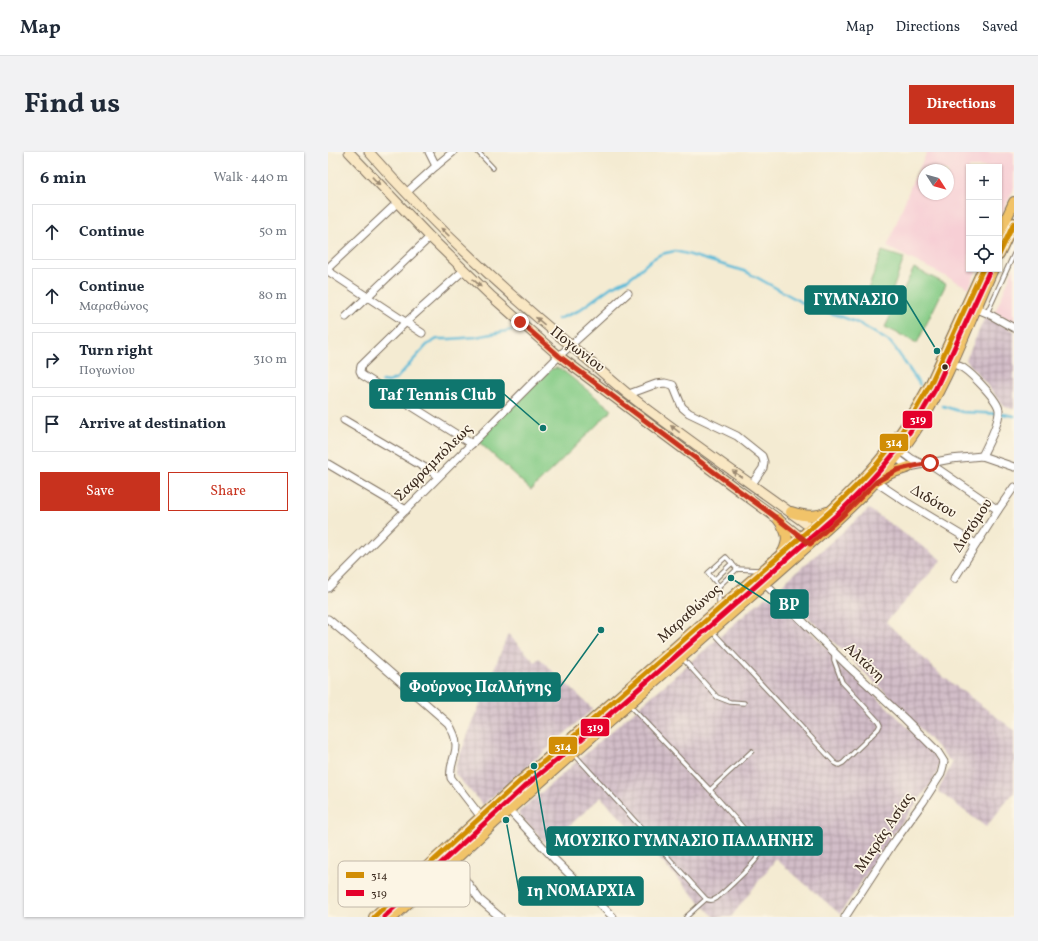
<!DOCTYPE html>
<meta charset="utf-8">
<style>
body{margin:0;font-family:Vollkorn,serif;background:#f2f2f3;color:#1f2937}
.controls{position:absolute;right:12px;top:12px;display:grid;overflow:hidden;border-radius:0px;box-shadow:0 1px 3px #0004}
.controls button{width:36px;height:36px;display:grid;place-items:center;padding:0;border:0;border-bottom:1px solid #e0e1e3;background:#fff;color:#1f2937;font:20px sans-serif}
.compass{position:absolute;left:590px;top:12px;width:36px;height:36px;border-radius:50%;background:#fff;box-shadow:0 1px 3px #0004;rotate:126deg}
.stop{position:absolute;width:12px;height:12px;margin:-9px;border:3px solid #c8321e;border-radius:50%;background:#fff}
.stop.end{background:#c8321e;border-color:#fff;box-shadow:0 1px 4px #0008}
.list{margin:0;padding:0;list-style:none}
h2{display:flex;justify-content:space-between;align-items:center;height:52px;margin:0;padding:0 16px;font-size:17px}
h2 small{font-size:13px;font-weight:400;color:#747a83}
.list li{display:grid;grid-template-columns:26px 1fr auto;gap:12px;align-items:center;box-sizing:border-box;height:56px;margin:0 8px 8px;padding:0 8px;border:1px solid #e0e1e3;border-radius:0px}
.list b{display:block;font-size:15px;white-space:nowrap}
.list p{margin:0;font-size:13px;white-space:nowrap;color:#747a83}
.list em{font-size:13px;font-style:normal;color:#747a83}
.actions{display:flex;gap:8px;padding:12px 16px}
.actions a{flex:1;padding:9px 0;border:1px solid #c8321e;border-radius:0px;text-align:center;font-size:14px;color:#c8321e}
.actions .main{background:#c8321e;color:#fff}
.icon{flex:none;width:22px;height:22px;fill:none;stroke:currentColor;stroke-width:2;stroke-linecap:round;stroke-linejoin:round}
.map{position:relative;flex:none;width:686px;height:765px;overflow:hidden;border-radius:0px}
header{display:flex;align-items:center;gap:24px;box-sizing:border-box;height:56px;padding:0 20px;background:#fff;border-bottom:1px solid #e0e1e3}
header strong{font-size:19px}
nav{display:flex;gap:22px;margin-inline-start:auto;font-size:14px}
.intro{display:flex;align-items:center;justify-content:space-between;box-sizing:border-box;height:96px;padding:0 24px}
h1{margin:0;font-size:28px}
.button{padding:10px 18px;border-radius:0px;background:#c8321e;color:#fff;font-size:14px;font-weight:700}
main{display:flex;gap:24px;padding:0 24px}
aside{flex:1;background:#fff;border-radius:0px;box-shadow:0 1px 3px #0004}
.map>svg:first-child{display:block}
</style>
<header>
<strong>Map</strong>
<nav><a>Map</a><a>Directions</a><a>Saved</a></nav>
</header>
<div class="intro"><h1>Find us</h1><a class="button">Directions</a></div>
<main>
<aside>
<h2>6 min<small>Walk · 440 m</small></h2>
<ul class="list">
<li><svg class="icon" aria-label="ahead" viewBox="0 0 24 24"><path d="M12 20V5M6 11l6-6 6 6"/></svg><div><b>Continue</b></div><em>50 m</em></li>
<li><svg class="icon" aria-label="ahead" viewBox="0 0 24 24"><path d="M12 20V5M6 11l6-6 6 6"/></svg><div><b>Continue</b><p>Μαραθώνος</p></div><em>80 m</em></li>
<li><svg class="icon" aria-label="right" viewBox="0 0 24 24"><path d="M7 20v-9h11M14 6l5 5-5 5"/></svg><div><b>Turn right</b><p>Πογωνίου</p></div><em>310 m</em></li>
<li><svg class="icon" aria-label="arrive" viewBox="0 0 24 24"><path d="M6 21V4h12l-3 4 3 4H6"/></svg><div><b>Arrive at destination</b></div></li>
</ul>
<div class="actions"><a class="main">Save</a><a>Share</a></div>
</aside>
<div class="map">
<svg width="686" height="765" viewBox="0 0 686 765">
<defs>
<pattern id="industrial-grid" width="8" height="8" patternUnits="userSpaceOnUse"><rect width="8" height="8" fill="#d2bdc8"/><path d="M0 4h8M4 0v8" fill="none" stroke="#ac9aa2"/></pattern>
</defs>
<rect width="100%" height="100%" fill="#fcf5e5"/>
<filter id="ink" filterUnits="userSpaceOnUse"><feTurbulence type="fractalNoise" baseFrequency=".025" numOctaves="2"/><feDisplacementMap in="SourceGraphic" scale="8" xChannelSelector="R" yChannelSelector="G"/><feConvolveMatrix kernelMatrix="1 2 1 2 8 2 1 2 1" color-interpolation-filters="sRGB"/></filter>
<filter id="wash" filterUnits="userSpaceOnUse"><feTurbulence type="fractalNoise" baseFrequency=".012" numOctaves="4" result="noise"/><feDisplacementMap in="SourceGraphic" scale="16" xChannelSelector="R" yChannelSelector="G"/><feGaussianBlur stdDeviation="0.9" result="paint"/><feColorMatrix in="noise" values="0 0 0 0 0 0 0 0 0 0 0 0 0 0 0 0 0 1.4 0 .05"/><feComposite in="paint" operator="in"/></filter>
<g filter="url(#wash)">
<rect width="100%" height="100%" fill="#f4ebd2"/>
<g fill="#f7cfd5" fill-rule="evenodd">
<path d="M599 0H686V36L671 69V15H641V117H649L641 136 559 95 584 31ZM596 18H620V42H596Z"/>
<path d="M686 115V170L667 160Z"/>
</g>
<g fill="url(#industrial-grid)">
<path d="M657 165 686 179V257L677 255 638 208Z"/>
<path d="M541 357 614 408 558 470 613 523 686 578V640L658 675 610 639 624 611 572 555 450 436Z"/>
<path d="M437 445 449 447 607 602 612 610 607 626 564 684 512 762 448 707 403 765H386L273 645 220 693 192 664 190 661Z"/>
<path d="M180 482 207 510 211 506 265 557 155 653 127 622V615Z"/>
</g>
<g fill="#86cc87" stroke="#607b52">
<path d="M554 99 576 106 560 151 538 143Z"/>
<path d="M586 116 618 132 589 191 557 175Z"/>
<path d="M229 216 233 217 284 258 203 338 150 289 223 217Z"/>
</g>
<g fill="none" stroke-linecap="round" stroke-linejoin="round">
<g stroke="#5abad8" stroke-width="2.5">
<path d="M230 167 250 159 283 135 300 127 308 121 323 108 333 102 347 99 359 102 416 119 430 126 480 154 512 164 532 172 562 190 567 196 592 233"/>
<path d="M54 229 60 230 68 227 99 193 109 187H122L148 185 184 178"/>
<path d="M615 254 634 260 675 262 686 264"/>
</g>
</g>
</g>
<g filter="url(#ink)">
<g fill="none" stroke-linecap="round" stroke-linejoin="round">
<defs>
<g id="lane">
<path d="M150 0 165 16"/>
<path d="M659 161 686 102"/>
<path d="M386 428 404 411"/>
<path d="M391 434 409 417 432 418"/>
<path d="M391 454V434L380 421 398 405 409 417"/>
<path d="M385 480 507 611 511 613 515 611 550 577 552 573 550 569 514 530 506 508V501"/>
<path d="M355 507 389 545 402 550 416 551"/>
<path d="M246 602 378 747C382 749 385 749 389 746 397 739 430 709 432 701 432 701 432 696 432 695L382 638 301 553"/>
<path d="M382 638 424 599"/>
<path d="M358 765 378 747"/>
</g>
<g id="street">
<path d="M101 0 108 14"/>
<path d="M78 41 108 14 125 0"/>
<path d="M0 116 69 51"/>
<path d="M136 118 77 171 33 214 32 219 34 223 144 292"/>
<path d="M0 119 94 181"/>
<path d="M647 156 659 161 686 176"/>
<path d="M18 165 102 85"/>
<path d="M624 211C627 213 632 214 635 216 644 222 670 248 671 258 672 270 660 292 654 304"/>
<path d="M301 242 328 232 337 231 345 233 354 255 361 261 409 284 434 304 436 310 435 316 424 332"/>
<path d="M16 268 111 324"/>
<path d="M564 292 584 307 594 312"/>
<path d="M559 299 581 315 623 307 654 304 686 315"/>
<path d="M601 311 670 358"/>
<path d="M0 312 78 358"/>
<path d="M548 330 578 350 648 392"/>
<path d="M626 427 670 358 686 335"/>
<path d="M437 432 521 515 577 567 609 599 616 610 613 622 595 650 564 693 517 765"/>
<path d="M0 436 231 204 300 141"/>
<path d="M0 467 19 483 120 571C126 580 130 590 127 601 125 610 121 617 123 626L153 665"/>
<path d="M181 658 228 709 285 765"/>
<path d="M116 699 152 748 172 765"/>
</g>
<g id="secondary">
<path d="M21 0 102 85 162 143 231 204 402 332 450 367 481 392"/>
<path d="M41 0C104 72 174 137 248 198 266 213 283 228 301 243 358 287 418 328 477 371L492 383"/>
</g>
<g id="primary">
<path d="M671 82 686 50"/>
<path d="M671 103 686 71"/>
<path d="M554 326 563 321 581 315"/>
<path d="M463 360C475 364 488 366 499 360"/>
<path d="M450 367C459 379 462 387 455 400"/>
<path d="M46 765 105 709 191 630 237 592 506 356C536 328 564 297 585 262 591 253 596 242 602 233L655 117"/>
<path d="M65 765 166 671 492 383C527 352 560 320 586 281 620 230 640 172 665 117"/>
</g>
</defs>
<use href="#lane" stroke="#7c6e5d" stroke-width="5.5"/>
<use href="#street" stroke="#7c6e5d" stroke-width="9"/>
<use href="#secondary" stroke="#7c6e5d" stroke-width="11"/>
<use href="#primary" stroke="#7c6e5d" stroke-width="12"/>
<use href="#lane" stroke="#fff" stroke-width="3.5"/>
<use href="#street" stroke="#fff" stroke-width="7"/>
<use href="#secondary" stroke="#f9e7c3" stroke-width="9"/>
<use href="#primary" stroke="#f1c369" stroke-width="10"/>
<defs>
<g id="bus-1">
<path d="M671 103 686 71"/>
<path d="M46 765 105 709 191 630 237 592 506 356 528 334 549 312 568 288 587 259 602 233 655 117"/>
</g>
<path id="bus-2" d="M56 765 110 714 196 635 242 597 511 361 533 339 554 316 574 292 593 262 608 236 661 120"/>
</defs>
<use href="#bus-1" stroke="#fcf5e5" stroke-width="8"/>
<use href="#bus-2" stroke="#fcf5e5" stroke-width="8"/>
<use href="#bus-1" stroke="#d18d06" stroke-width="5"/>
<use href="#bus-2" stroke="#e4002b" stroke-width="5"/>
</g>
<defs><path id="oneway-solid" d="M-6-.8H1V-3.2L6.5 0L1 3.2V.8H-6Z"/></defs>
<g fill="#9a8870">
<use href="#oneway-solid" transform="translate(48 29) rotate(47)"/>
<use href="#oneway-solid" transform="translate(117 80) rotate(-136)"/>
<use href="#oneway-solid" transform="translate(149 131) rotate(43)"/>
<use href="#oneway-solid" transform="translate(212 169) rotate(-140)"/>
<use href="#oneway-solid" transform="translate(347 277) rotate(-143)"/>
<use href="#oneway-solid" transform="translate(409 322) rotate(-145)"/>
</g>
</g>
<g fill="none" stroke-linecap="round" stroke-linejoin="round" filter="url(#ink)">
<path stroke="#c8321e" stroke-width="5" d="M192 170 231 204 402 332 450 367 482 392 514 364 548 330 569 318 581 315 602 311"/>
</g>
<circle fill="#3b2a1e" stroke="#fcf5e5" stroke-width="1.5" cx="617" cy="215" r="3.5"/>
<g text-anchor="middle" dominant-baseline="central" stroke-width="3.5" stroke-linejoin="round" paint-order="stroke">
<g font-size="15" fill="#3b2a1e" stroke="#fcf5e5">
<text transform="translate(249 198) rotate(38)">Πογωνίου</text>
<text transform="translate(106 311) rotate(-45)">Σαφραμπόλεως</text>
<text transform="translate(605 350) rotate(31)">Διδότου</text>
<text transform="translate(645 374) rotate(-57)">Διστόμου</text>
<text transform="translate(362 462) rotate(-42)">Μαραθώνος</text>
<text transform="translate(536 511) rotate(43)">Αλτάνη</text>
<text transform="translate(557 681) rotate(-56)">Μικράς Ασίας</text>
</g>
</g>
<rect x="10" y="709" width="132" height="46" rx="6" fill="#fcf5e5" stroke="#c2b8a9" stroke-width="1"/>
<rect x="18" y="720" width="18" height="6" fill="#d18d06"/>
<rect x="18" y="738" width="18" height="6" fill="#e4002b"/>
<g font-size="11" fill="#3b2a1e">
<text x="43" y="727">314</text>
<text x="43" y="745">319</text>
</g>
<path fill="none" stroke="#0f766e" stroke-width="1.5" d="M609 199L578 148M215 276L176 242M403 426L443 452M273 478L232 535M206 614L219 689M178 668L191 739"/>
<g fill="#0f766e" stroke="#fcf5e5" stroke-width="1.5">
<circle cx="609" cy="199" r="4"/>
<circle cx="215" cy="276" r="4"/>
<circle cx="403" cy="426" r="4"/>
<circle cx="273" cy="478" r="4"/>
<circle cx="206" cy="614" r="4"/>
<circle cx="178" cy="668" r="4"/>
</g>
<g fill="#0f766e" stroke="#0f766e" stroke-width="1.5">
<rect x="477" y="134" width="101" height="28" rx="4"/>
<rect x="42" y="228" width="134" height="28" rx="4"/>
<rect x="443" y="438" width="37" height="28" rx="4"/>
<rect x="73" y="521" width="159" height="28" rx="4"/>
<rect x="219" y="675" width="275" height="28" rx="4"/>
<rect x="191" y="725" width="124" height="28" rx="4"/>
</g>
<g font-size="16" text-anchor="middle" font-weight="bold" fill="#fff">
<text x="528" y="153">ΓΥΜΝΑΣΙΟ</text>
<text x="109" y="248">Taf Tennis Club</text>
<text x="461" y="458">BP</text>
<text x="152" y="540">Φούρνος Παλλήνης</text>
<text x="356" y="694">ΜΟΥΣΙΚΟ ΓΥΜΝΑΣΙΟ ΠΑΛΛΗΝΗΣ</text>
<text x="253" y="744">1η ΝΟΜΑΡΧΙΑ</text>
</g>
<g stroke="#fcf5e5" stroke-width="1.5">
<rect x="574" y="258" width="31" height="19" rx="4" fill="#e4002b"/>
<rect x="551" y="281" width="30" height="19" rx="4" fill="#d18d06"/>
<rect x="252" y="566" width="30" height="19" rx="4" fill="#e4002b"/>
<rect x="220" y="584" width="30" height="19" rx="4" fill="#d18d06"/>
</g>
<g font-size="11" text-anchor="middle" font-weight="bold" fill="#fff">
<text x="590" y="271">319</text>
<text x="566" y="294">314</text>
<text x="267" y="579">319</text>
<text x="235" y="598">314</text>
</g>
</svg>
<div class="controls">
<button>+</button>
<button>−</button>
<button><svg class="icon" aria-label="locate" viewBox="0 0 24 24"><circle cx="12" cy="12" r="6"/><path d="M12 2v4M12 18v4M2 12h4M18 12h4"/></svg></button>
</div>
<svg class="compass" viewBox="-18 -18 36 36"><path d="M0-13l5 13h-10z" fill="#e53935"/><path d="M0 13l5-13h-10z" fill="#747a83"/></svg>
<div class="stop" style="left:602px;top:311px"></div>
<div class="stop end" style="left:192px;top:170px"></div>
</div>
</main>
